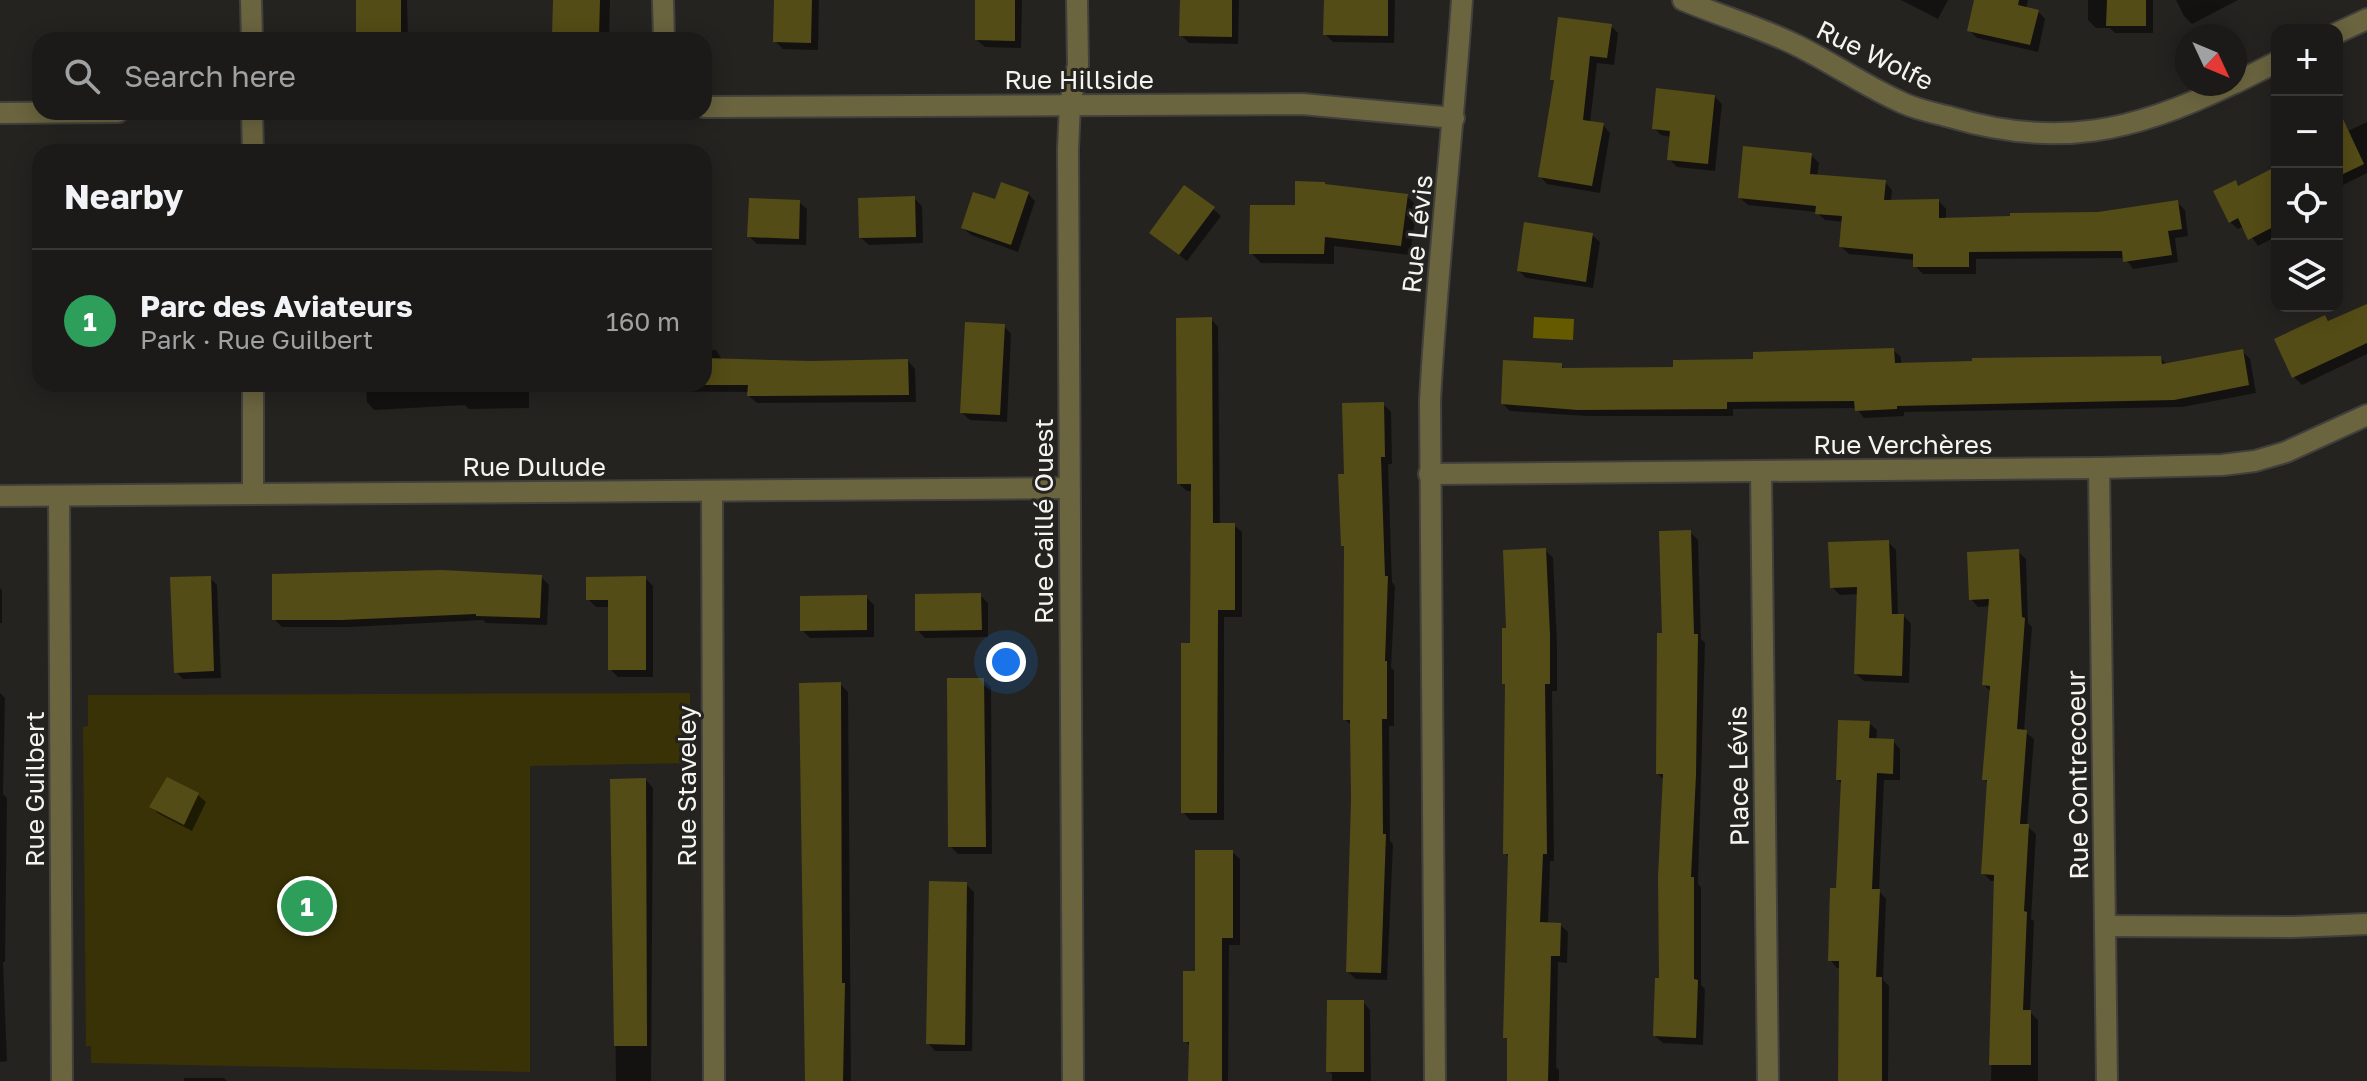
<!DOCTYPE html>
<meta charset="utf-8">
<style>
body{margin:0;font-family:"Golos Text",sans-serif;background:#282725;color:#f1f3f6}
.controls{position:absolute;right:24px;top:24px;display:grid;overflow:hidden;border-radius:16px;box-shadow:0 4px 20px #0003}
.controls button{width:72px;height:72px;display:grid;place-items:center;padding:0;border:0;border-bottom:2px solid #393837;background:#1b1a18;color:#f1f3f6;font:40px sans-serif}
.compass{position:absolute;left:2175px;top:24px;width:72px;height:72px;border-radius:50%;background:#1b1a18;box-shadow:0 4px 20px #0003;rotate:134deg}
.you{position:absolute;left:1006px;top:662px;width:28px;height:28px;margin:-20px;border:6px solid #fff;border-radius:50%;background:#1a73e8;box-shadow:0 0 0 12px #1a73e833}
.badge{display:grid;place-items:center;width:52px;height:52px;border-radius:50%;background:#db2777;color:#fff;font-size:26px;font-weight:700}
.pin{position:absolute;translate:-50% -50%;border:4px solid #fff;box-shadow:0 2px 8px #0006}
.list{margin:0;padding:0;list-style:none}
h2{display:flex;justify-content:space-between;align-items:center;height:104px;margin:0;padding:0 32px;font-size:34px}
h2 small{font-size:26px;font-weight:400;color:#a0a1a2}
.list li{display:grid;grid-template-columns:52px 1fr auto;gap:24px;align-items:center;box-sizing:border-box;height:144px;padding:0 32px;border-top:2px solid #393837}
.list b{display:block;font-size:30px;white-space:nowrap}
.list p{margin:0;font-size:26px;white-space:nowrap;color:#a0a1a2}
.list em{font-size:26px;font-style:normal;color:#a0a1a2}
.icon{flex:none;width:44px;height:44px;fill:none;stroke:currentColor;stroke-width:2;stroke-linecap:round;stroke-linejoin:round}
.map{position:relative;flex:none;width:2367px;height:1081px;overflow:hidden}
.search{position:absolute;background:#1b1a18;box-shadow:0 4px 20px #0003;left:32px;top:32px;width:680px;height:88px;display:flex;align-items:center;gap:20px;box-sizing:border-box;padding:0 28px;border-radius:24px;color:#a0a1a2;font-size:30px}
.panel{position:absolute;background:#1b1a18;box-shadow:0 4px 20px #0003;left:32px;top:144px;width:680px;height:248px;border-radius:24px}
.map>svg:first-child{display:block}
</style>
<div class="map">
<svg width="2367" height="1081" viewBox="0 0 2367 1081">
<rect width="100%" height="100%" fill="#242320"/>
<path fill="#383206" d="M690 693V763L530 766V1072L91 1063V1046H86L83 727 88 726V695Z"/>
<path fill="#665a00" d="M1534 317 1574 319 1573 340 1533 338Z"/>
<g fill="#0007">
<path d="M358 0H407L408 40H358Z"/>
<path d="M555 0H610L609 40H559L554 35Z"/>
<path d="M776 0H819L818 50 783 49 775 41Z"/>
<path d="M977 0H1022L1021 48 985 47 977 40Z"/>
<path d="M1182 0H1239L1238 44 1189 43 1181 35Z"/>
<path d="M1326 0H1395L1394 43 1333 42 1325 34Z"/>
<path d="M1901 0H1948L1938 19Z"/>
<path d="M1976 0H2028L2026 9 2038 11 2045 19 2038 52 1977 38 1969 30Z"/>
<path d="M2088 0H2153V33H2115L2110 28H2096L2088 20Z"/>
<path d="M2176 0H2238L2192 24 2184 16Z"/>
<path d="M1611 26 1618 33 1614 65 1597 63 1590 123 1603 125 1610 133 1600 193 1547 184 1540 176 1556 82 1552 79Z"/>
<path d="M1714 96 1722 104 1715 171 1677 167 1669 159 1671 137 1661 135 1654 128Z"/>
<path d="M2367 122V173L2337 188V136Z"/>
<path d="M1811 155 1819 163 1817 176 1885 182 1892 190 1891 202 1939 201 1946 209V220L2099 214 2177 202 2185 210 2188 236 2175 238 2178 262 2133 269 2125 258 1976 259V274H1923L1915 266V260L1849 254 1841 247 1844 222 1825 220 1816 212 1748 205 1740 198Z"/>
<path d="M2277 168V236L2258 246 2244 226 2238 229 2230 222 2235 182 2240 187Z"/>
<path d="M1327 186 1407 196 1417 206 1410 255 1334 246V264L1261 263 1251 253 1297 207Z"/>
<path d="M1028 194 1035 201 1018 252 971 235 963 228Z"/>
<path d="M704 198 708 201V240H704Z"/>
<path d="M914 198 922 206 923 243 869 245 861 238Z"/>
<path d="M799 202 807 209 806 245 757 244 749 236Z"/>
<path d="M1213 209 1221 216 1187 261 1159 240Z"/>
<path d="M1592 235 1600 242 1593 288 1526 278 1519 271Z"/>
<path d="M2367 307V354L2302 385 2294 377 2276 340 2325 317 2330 322Z"/>
<path d="M1211 319 1218 327 1220 525H1234L1242 532V617H1224V820H1190L1183 812 1192 645 1193 491H1187L1179 484Z"/>
<path d="M1004 326 1011 334 1007 422 970 420 962 413Z"/>
<path d="M704 350H716L723 361H908L915 369 916 402 757 403 749 396V392L567 391 560 384H704Z"/>
<path d="M1893 350 1901 357V365L2160 358 2168 365 2242 351 2250 359 2256 393 2182 407 1904 412V416L1864 418 1856 408 1733 409V416H1587L1510 411 1503 404 1561 365 1565 370 1675 369Z"/>
<path d="M366 384H529V408L469 409 465 405 374 410 367 402Z"/>
<path d="M1383 404 1391 412 1392 464H1388L1392 582 1395 586 1391 668 1394 670V726H1389L1390 841 1393 844 1387 980 1356 979 1348 972 1353 801 1352 726 1345 719 1346 549 1343 545 1346 476Z"/>
<path d="M1690 532 1698 540 1701 639 1705 643 1698 884 1701 887V985L1705 989 1703 1045 1663 1043 1655 1036 1661 980 1665 781 1658 774 1664 635Z"/>
<path d="M1888 542 1896 550 1898 616H1904L1911 624 1909 683 1864 681 1856 674 1859 594 1840 595 1832 587Z"/>
<path d="M1545 550 1553 558 1557 644V691H1552L1554 861H1550L1548 924 1560 925 1568 932 1567 963 1558 962 1556 1067 1559 1070V1081H1509V1041L1505 1037 1510 858 1505 853 1507 687 1504 683 1508 630Z"/>
<path d="M2018 552 2026 559 2028 623 2032 627 2024 731 2034 739 2027 826 2036 834 2031 919 2034 921 2030 1012 2038 1020V1081H1991L1996 881H1991L1983 873 1989 784 1984 779 1991 692 1984 685 1990 606 1978 607 1971 599Z"/>
<path d="M541 577 549 585 547 625 486 623 483 620 351 627H282L274 619Z"/>
<path d="M210 578 217 585 221 678 183 679 176 672Z"/>
<path d="M645 578 653 586V677H618L610 669V607H596L588 599Z"/>
<path d="M0 588 2 590V623H0Z"/>
<path d="M980 595 988 603V637L925 638 917 630Z"/>
<path d="M866 597 874 605V637L810 638 802 630Z"/>
<path d="M983 680 991 687 992 854H958L950 846Z"/>
<path d="M840 684 848 692 851 1081H805Z"/>
<path d="M0 693 5 698 3 794 7 798 5 962H3L7 1061 0 1062Z"/>
<path d="M1869 723 1877 730 1876 741H1893L1900 749V780H1884L1879 891 1886 899 1883 980 1889 986 1888 1081H1838L1841 968H1837L1830 960 1838 890 1842 784 1838 780Z"/>
<path d="M646 780 653 788 651 1081H616L612 781Z"/>
<path d="M198 795 206 802 192 831 159 814 151 807Z"/>
<path d="M1232 852 1240 859V945H1229L1228 1081H1190L1191 1047 1185 1041 1197 973Z"/>
<path d="M966 884 974 892 972 1051H935L928 1043Z"/>
<path d="M1363 1002 1370 1010 1371 1081H1332V1074L1328 1071Z"/>
<path d="M184 1078H224L227 1081H184Z"/>
</g>
<g fill="#544c16">
<rect x="356" y="0" width="45" height="40"/>
<path d="M553 0H600L599 37 552 36Z"/>
<path d="M774 0H812L811 43 773 42Z"/>
<path d="M975 0H1015V41L975 40Z"/>
<path d="M1180 0H1232V37L1179 36Z"/>
<path d="M1324 0H1388V36L1323 35Z"/>
<path d="M1974 0H2019L2018 5 2039 10 2030 45 1967 31Z"/>
<path d="M2107 0H2146V26H2106Z"/>
<path d="M1558 17 1612 24 1607 58 1590 56 1583 120 1604 123 1592 186 1538 177 1554 80H1550Z"/>
<path d="M1656 88 1715 95 1708 164 1667 160 1670 131 1652 129Z"/>
<path d="M2337 106 2364 164 2337 177Z"/>
<path d="M1743 146 1812 153 1810 174 1886 180 1884 200 1939 199V218L2010 216V213L2098 212 2178 200 2182 229 2168 231 2172 255 2123 262 2122 251 1969 252V267H1913V254L1839 247 1842 216 1815 214 1816 206 1738 198Z"/>
<path d="M2277 166V225L2248 240 2238 218 2229 223 2213 191 2236 180 2238 186Z"/>
<path d="M1295 181 1325 182V184L1408 194 1401 246 1325 237 1324 254H1249L1250 205H1295Z"/>
<path d="M1001 182 1029 192 1011 245 961 228 973 192 995 199Z"/>
<path d="M1184 185 1215 207 1179 255 1149 233Z"/>
<path d="M915 196 916 237 859 238 858 198Z"/>
<path d="M749 198 800 200 799 239 747 237Z"/>
<path d="M1524 222 1593 233 1586 282 1517 271Z"/>
<path d="M2367 304V343L2292 378 2274 339 2325 315 2328 321Z"/>
<path d="M1212 317 1213 523H1235V610H1218L1217 813H1181V643H1190L1191 484H1177L1176 318Z"/>
<path d="M965 322 1005 324 1000 415 960 413Z"/>
<path d="M1894 348 1895 363 1972 361V358L2161 356 2162 364 2243 349 2249 385 2174 400 1897 406V409L1855 411 1854 401 1727 402V409L1578 410 1501 404 1503 360 1562 363V368L1673 367V360L1753 359V352Z"/>
<path d="M704 358 811 361 908 359 909 395 747 396 748 385H704Z"/>
<path d="M1384 402 1385 457H1381L1385 576H1388L1385 661H1387V719H1382L1383 834H1386L1381 973 1346 972 1351 801 1350 720H1343L1344 546H1341L1338 474H1344L1342 403Z"/>
<path d="M1691 530 1694 634H1698L1696 775 1691 877H1694V979L1698 980 1696 1038 1653 1036 1655 978H1659L1658 877 1663 774H1656L1657 633H1662L1659 531Z"/>
<path d="M1889 540 1892 614H1904L1902 676 1854 674 1857 587 1830 588 1828 542Z"/>
<path d="M1546 548 1550 635V684H1545L1547 854H1543L1540 922 1561 923 1560 956H1551L1548 1081H1507V1038H1503L1508 854H1503L1505 684H1502V628H1506L1503 550Z"/>
<path d="M2019 549 2022 617 2025 618 2017 729 2027 730 2020 824H2029L2024 911 2027 912 2023 1010H2031V1065H1989L1994 875 1981 874 1987 780H1982L1990 686 1982 685 1989 599 1969 600 1967 552Z"/>
<path d="M442 570 542 575 540 618 476 616V614L342 620H272V574Z"/>
<path d="M211 576 214 671 174 673 170 577Z"/>
<path d="M646 576V670H608V600H586V577Z"/>
<path d="M981 593 982 630 915 631V594Z"/>
<path d="M867 595V630L800 631V596Z"/>
<path d="M947 678H984L986 847H948Z"/>
<path d="M841 682 842 983H845L843 1081H805L799 683Z"/>
<path d="M1838 720 1870 721 1869 738 1894 739 1893 774 1877 773 1872 889H1880L1876 977H1882V1081H1838L1839 961H1828L1830 888H1836L1841 780H1836Z"/>
<path d="M167 777 199 793 184 825 149 807Z"/>
<path d="M646 778 647 1046H614L610 779Z"/>
<path d="M1195 850H1233V938H1222V1081H1188L1189 1042H1183V971H1195Z"/>
<path d="M929 881 967 882 965 1045 926 1044Z"/>
<path d="M1327 1000H1364V1072H1326Z"/>
</g>
<g fill="none" stroke-linecap="round" stroke-linejoin="round">
<defs>
<g id="minor">
<path d="M251 0 252 40"/>
<path d="M663 0 664 40"/>
<path d="M1683 0C1720 16 1760 27 1796 45 1833 63 1866 87 1903 103 1918 110 1935 113 1950 117 2057 149 2134 132 2232 84"/>
<path d="M2337 33 2367 19"/>
<path d="M2235 83 2277 62"/>
<path d="M704 107 1302 104 1454 118"/>
<path d="M252 112 253 152"/>
<path d="M0 113 118 112"/>
<path d="M253 384V493"/>
<path d="M2099 468 2107 1081"/>
<path d="M1761 471 1768 1081"/>
<path d="M1429 474 2099 468 2222 465 2255 461 2286 452 2367 415"/>
<path d="M712 491 714 1081"/>
<path d="M0 496 1069 488"/>
<path d="M59 496 62 1081"/>
<path d="M2106 926 2293 927 2367 924"/>
<path d="M1073 1081 1068 149 1070 104 1078 65 1077 0"/>
<path d="M1435 1081 1430 401C1437 267 1453 134 1462 0"/>
</g>
</defs>
<use href="#minor" stroke="#41403d" stroke-width="24"/>
<use href="#minor" stroke="#6a643f" stroke-width="20"/>
</g>
<g text-anchor="middle" dominant-baseline="central" stroke-width="6" stroke-linejoin="round" paint-order="stroke">
<g font-size="26" fill="#f4f4f1" stroke="#242320">
<text transform="translate(1875 55) rotate(26)">Rue Wolfe</text>
<text x="1079" y="79">Rue Hillside</text>
<text transform="translate(1417 234) rotate(-84)">Rue Lévis</text>
<text x="1903" y="444">Rue Verchères</text>
<text x="534" y="466">Rue Dulude</text>
<text transform="translate(1043 521) rotate(-90)">Rue Caillé Ouest</text>
<text transform="translate(2077 775) rotate(-91)">Rue Contrecoeur</text>
<text transform="translate(1738 776) rotate(-91)">Place Lévis</text>
<text transform="translate(686 786) rotate(-90)">Rue Staveley</text>
<text transform="translate(34 789) rotate(-90)">Rue Guilbert</text>
</g>
</g>
</svg>
<div class="controls">
<button>+</button>
<button>−</button>
<button><svg class="icon" aria-label="locate" viewBox="0 0 24 24"><circle cx="12" cy="12" r="6"/><path d="M12 2v4M12 18v4M2 12h4M18 12h4"/></svg></button>
<button><svg class="icon" aria-label="layers" viewBox="0 0 24 24"><path d="M12 4l9 5-9 5-9-5zM3 14l9 5 9-5"/></svg></button>
</div>
<svg class="compass" viewBox="-18 -18 36 36"><path d="M0-13l5 13h-10z" fill="#e53935"/><path d="M0 13l5-13h-10z" fill="#a0a1a2"/></svg>
<div class="you"></div>
<div class="pin badge" style="left:307px;top:906px;background:#2e9e5b">1</div>
<div class="search"><svg class="icon" aria-label="search" viewBox="0 0 24 24"><circle cx="10" cy="10" r="6"/><path d="M15 15l6 6"/></svg>Search here</div>
<section class="panel">
<h2>Nearby<small></small></h2>
<ul class="list">
<li><span class="badge" style="background:#2e9e5b">1</span><div><b>Parc des Aviateurs</b><p>Park · Rue Guilbert</p></div><em>160 m</em></li>
</ul>
</section>
</div>
